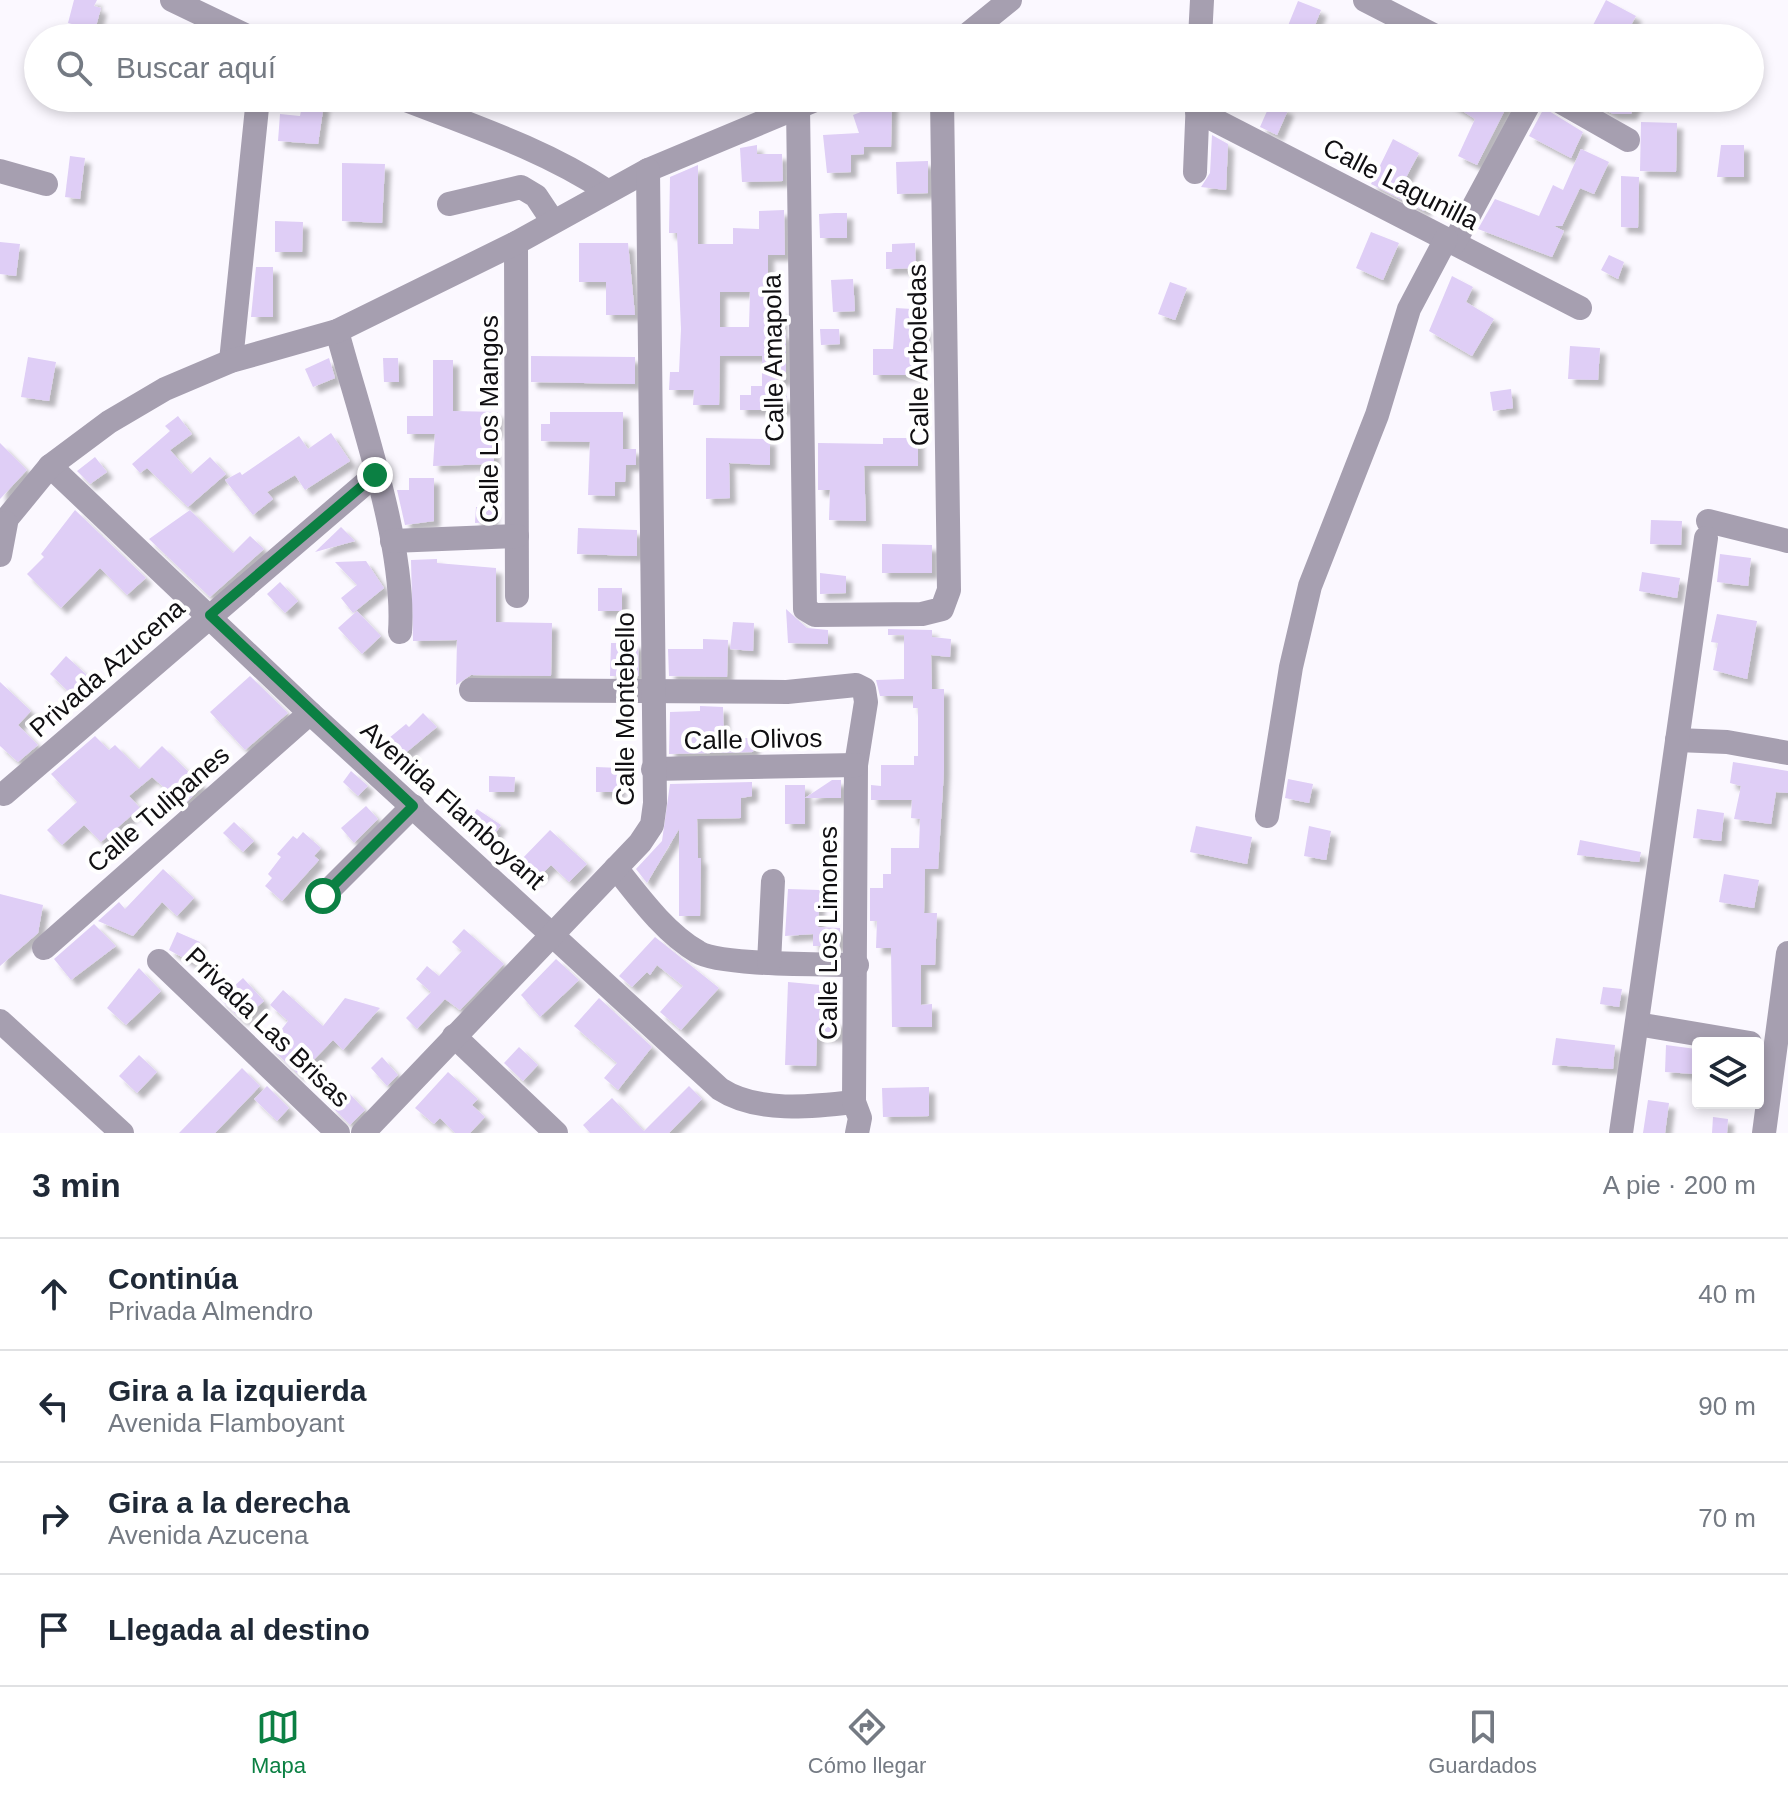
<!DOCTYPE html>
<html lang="es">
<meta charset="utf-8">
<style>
body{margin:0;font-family:Helvetica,sans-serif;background:#f6f6f7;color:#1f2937}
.controls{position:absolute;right:24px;bottom:24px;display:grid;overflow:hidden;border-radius:8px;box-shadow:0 4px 12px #0003}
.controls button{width:72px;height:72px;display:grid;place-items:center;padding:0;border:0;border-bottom:2px solid #e0e1e3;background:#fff;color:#1f2937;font:40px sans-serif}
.stop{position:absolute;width:24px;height:24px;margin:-18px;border:6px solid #0b8043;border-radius:50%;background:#fff}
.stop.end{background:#0b8043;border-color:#fff;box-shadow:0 2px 8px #0008}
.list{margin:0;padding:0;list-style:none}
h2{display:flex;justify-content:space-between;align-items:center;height:104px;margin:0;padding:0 32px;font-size:34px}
h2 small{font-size:26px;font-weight:400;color:#747a83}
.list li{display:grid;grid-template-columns:52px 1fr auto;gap:24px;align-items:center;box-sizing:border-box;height:112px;padding:0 32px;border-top:2px solid #e0e1e3}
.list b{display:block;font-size:30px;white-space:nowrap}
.list p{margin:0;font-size:26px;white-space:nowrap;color:#747a83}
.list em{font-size:26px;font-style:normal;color:#747a83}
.icon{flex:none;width:44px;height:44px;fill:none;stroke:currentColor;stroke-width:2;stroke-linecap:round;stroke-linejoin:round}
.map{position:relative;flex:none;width:1788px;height:1133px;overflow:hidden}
.search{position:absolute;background:#fff;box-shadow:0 4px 12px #0003;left:24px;right:24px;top:24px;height:88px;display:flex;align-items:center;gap:20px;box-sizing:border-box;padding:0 28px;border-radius:44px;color:#747a83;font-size:30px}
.sheet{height:552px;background:#fff}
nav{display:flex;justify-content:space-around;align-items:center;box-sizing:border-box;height:112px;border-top:2px solid #e0e1e3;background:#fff;font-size:22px;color:#747a83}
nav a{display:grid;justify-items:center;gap:4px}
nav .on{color:#0b8043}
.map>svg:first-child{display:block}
</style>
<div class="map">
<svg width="1788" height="1133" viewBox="0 0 1788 1133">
<defs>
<filter id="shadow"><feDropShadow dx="6" dy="6" stdDeviation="2" flood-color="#0004"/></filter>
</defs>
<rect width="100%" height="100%" fill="#fbf8ff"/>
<g fill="#dfcef6" fill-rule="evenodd" filter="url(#shadow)">
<path d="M74 0H97L94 6 101 8 95 30 68 23Z"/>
<path d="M1606 0 1636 16 1624 38 1593 25Z"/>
<path d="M1298 1 1321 10 1310 38H1283Z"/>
<path d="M892 98 891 147H864V154L851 155V172L827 173 823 135 859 133 853 115 866 110 865 102Z"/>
<path d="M1442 98H1511L1477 165 1458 156 1475 119Z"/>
<path d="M1584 98H1638L1631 114H1613Z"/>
<path d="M303 100 324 104 318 144 278 141 280 114 300 116Z"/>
<path d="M1271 102 1288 110 1277 135 1260 127Z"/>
<path d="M1544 108 1583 132 1571 158 1529 136Z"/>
<path d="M1641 122 1677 123 1676 172 1640 171Z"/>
<path d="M1212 135 1228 144 1226 190 1201 187 1210 173Z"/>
<path d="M1393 139 1419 153 1401 187 1429 201 1424 211 1371 184Z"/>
<path d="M757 145V154H782L783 181 742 182 740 148Z"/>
<path d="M1721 145H1744V177H1717Z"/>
<path d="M1581 149 1609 162 1594 194 1580 188 1562 226H1554L1564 231 1552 257 1478 229 1495 199 1539 216 1553 185 1563 190Z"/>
<path d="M70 156 85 158 80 199 65 197Z"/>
<path d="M928 161V193L897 194 896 162Z"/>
<path d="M342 163 385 164 382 223 342 221Z"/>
<path d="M698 165V244H733V228L759 229V211L784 210 785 255H768V310H781V333H786V380H778V396H787V410H740V395H751V386H762V356H720L719 405H693L694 390H669L670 372H679L681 329 677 233H669L670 177ZM720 292H750L749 327H720Z"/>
<path d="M1621 176 1639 177 1638 228 1621 227Z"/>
<path d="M835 213H847V238H820L819 214Z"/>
<path d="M275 221 303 222 302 252H275Z"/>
<path d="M1371 232 1399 243 1383 280 1356 268Z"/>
<path d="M0 242 20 244 16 276 0 274Z"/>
<path d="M579 243H628L635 315H606V282H579Z"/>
<path d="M915 243 916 268 886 269V252H892V244Z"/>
<path d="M1609 255 1624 262 1618 279 1601 270Z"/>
<path d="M256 267H273V317H251Z"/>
<path d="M1452 276 1473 287 1466 302 1494 319 1472 356 1429 331Z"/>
<path d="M853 279 855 311 833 312 831 280Z"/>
<path d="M1170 282 1187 288 1175 320 1158 314Z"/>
<path d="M896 308 912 309V326H925V345H919V375H873V349H893Z"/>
<path d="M820 329H839L840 344 821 345Z"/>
<path d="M1570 346 1600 348 1598 380 1568 379Z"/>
<path d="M531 356 635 357V384L531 382Z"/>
<path d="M28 357 56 362 49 401 21 397Z"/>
<path d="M329 358 335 378 313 387 305 369Z"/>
<path d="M383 358H398L399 382H384Z"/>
<path d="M433 360H453V411L498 412 497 432H493L494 464 433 466 435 434H407V416H433Z"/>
<path d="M1511 389 1513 408 1493 411 1490 392Z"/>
<path d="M550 412H623V449H636V465H626L625 482H615V496L588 495 590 442 541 441V424H550Z"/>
<path d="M178 416 192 434 170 450 191 474 210 457 226 474 188 507 147 468 140 473 132 464 170 431 165 426Z"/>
<path d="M331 433 350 461 305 490 295 475 267 492 273 499 253 515 225 480 240 472 242 475 299 436 308 449Z"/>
<path d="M706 438 770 439V465L729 463 730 498 706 499Z"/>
<path d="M883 438H918V466H864L866 521 829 520 830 490H818V443L883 444Z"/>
<path d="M0 443 27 470 0 499Z"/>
<path d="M95 457 107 472 90 484 77 471Z"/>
<path d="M409 478H434V521L405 525 397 490H409Z"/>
<path d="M476 507H493L492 522 475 523Z"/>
<path d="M75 510 146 578 127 595 100 568 61 608 27 574 44 557 41 554Z"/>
<path d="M190 510 233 553 250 536 264 549 210 597 149 539Z"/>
<path d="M1651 520 1682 521 1681 545 1650 544Z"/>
<path d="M341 527 355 541 315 552Z"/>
<path d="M578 528 637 530V556L577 554Z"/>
<path d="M882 544 932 545V573H882Z"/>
<path d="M1720 554 1751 558 1748 586 1717 582Z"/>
<path d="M437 559V563L496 568V622L552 623 551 676 471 675 456 685 457 640 413 641 411 560Z"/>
<path d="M366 561 384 588 353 613 341 598 357 585 335 562Z"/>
<path d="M1642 572 1680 578 1677 598 1639 591Z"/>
<path d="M820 573 846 576V593L820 594Z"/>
<path d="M280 582 298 601 285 613 267 594Z"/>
<rect x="598" y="588" width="24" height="23"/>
<path d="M786 609 807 628 828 630V644L788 643Z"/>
<path d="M357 611 381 636 362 654 338 628Z"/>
<path d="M1717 614 1757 621 1747 679 1713 670 1718 643 1711 642Z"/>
<path d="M733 622 754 623 753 651 730 649Z"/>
<path d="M888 629 932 630V637L951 639 950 657 931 655 932 689H944V770L938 869H925L924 913H937L935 965H921V1005L932 1004V1027H892L891 948H876L877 921H870V888H883V874H891V848H919L920 819 911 818 912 800H871V785L881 786V765H914V756H918V708H913V696H880L876 680 904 679V635H888Z"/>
<path d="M703 639 728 640 727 677 669 676 668 649H703Z"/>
<path d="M611 643H638L639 676H610Z"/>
<path d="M66 656 89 677 72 695 50 674Z"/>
<path d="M250 676 288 713 245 750 210 712Z"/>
<path d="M0 682 31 711 18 725 38 745 18 762 0 746Z"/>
<path d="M700 706 723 707 724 738H754L753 752 669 754 670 712 700 711Z"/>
<path d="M423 713 437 727 397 760 383 743 406 724 409 727Z"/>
<path d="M95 736 109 750 115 745 139 769 162 746 203 786 184 805 152 777 129 796 140 808 101 842 84 825 62 845 47 830 77 802 51 774Z"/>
<path d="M1733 762 1788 771V793L1776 792 1771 824 1734 819 1741 786 1730 783Z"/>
<path d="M596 767 620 768V792H596Z"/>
<path d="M351 771 368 786 358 796 343 782Z"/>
<path d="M489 776 515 777 514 792H489Z"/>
<path d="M1288 779 1313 784 1309 803 1285 798Z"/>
<path d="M832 780H841V798H805V824H785V785H805V798Z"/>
<path d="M752 782V796L741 798V818L697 819 698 858H701L700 916H679V829L647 883 636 869 662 841 670 784Z"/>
<path d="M366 806 378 819 354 843 341 828Z"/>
<path d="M477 809 501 825 488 844 464 828Z"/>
<path d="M1697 809 1724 813 1721 841 1693 838Z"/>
<path d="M234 822 254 841 243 852 223 833Z"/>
<path d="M1196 826 1252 837 1247 864 1190 852Z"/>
<path d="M1309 826 1331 831 1326 860 1304 856Z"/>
<path d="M550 830 587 864 569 882 551 865 536 880 518 863Z"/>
<path d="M303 832 321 848 314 856 319 860 282 901 265 886 272 878 268 874 281 857 277 854 293 836 297 839Z"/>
<path d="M1580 840 1641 852 1639 862 1577 855Z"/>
<path d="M163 869 194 898 177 916 162 902 133 936 98 921 119 902 125 909Z"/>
<path d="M1724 874 1759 880 1754 908 1719 902Z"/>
<path d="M788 889 820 890 818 927 840 928V946H813V934L785 936Z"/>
<path d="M0 894 43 905 38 933 0 966Z"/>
<path d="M94 924 116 946 71 980 54 959Z"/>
<path d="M464 929 504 964 460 1010 445 999 417 1029 406 1018 431 992 416 979 427 966 439 976 462 951 452 942Z"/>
<path d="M177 932 200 942 191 962 169 950Z"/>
<path d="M655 937 719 988 681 1030 660 1012 683 986 657 965 650 975 647 972 632 987 619 976Z"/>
<path d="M556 959 579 980 540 1017 521 995Z"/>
<path d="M139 968 161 991 126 1025 107 1008Z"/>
<path d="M243 978 264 1001 242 1020 220 999Z"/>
<path d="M788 982 821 985 819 1021H839V1037L817 1036 816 1066 785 1065Z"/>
<path d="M1603 987 1622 989 1619 1007 1600 1004Z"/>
<path d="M283 990 323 1026 345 998 380 1008 343 1050 333 1040 299 1075 269 1046 288 1021 270 1005Z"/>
<path d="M599 998 652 1047 618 1090 604 1078 617 1063 574 1026Z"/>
<path d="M1556 1038 1615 1045 1613 1069 1552 1065Z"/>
<path d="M1666 1045 1696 1049 1695 1074 1665 1072Z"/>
<path d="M519 1047 538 1065 523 1081 504 1063Z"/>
<path d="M139 1055 157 1072 137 1093 119 1076Z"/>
<path d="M382 1057 398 1075 387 1086 371 1068Z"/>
<path d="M242 1068 260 1086 215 1133H179Z"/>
<path d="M448 1072 478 1099 472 1105 485 1117 470 1133H455L440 1118 434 1124 415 1108Z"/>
<path d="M267 1086 289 1108 277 1121 254 1099Z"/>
<path d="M689 1086 702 1099 669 1133H590L583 1125 612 1098 644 1131Z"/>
<path d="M929 1087V1116L883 1117 882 1088Z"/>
<path d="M347 1091 365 1110 350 1125 331 1106Z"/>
<path d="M1648 1100 1669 1103 1665 1133H1643Z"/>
<path d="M1713 1117 1728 1119 1727 1133H1712Z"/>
</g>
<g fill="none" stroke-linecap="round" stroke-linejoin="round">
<g stroke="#a69fb0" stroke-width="24">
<path d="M172 0 251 38"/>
<path d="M1365 0 1439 38"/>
<path d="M963 38 1010 0"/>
<path d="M1200 38 1202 0"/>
<path d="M401 98C470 125 544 149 607 191"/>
<path d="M1554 98 1628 140"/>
<path d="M798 107 805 609 815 615 922 614 942 609 949 590 942 98"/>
<path d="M1197 111 1580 308"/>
<path d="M0 171 46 184"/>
<path d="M1195 172 1198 98"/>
<path d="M449 204 521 187 536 196 552 220"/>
<path d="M516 243 517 596"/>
<path d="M1454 243 1532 98"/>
<path d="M337 331C360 417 406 545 400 632"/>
<path d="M231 361 258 98"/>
<path d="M50 466 310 713 720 1089C757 1113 811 1107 854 1102"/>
<path d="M1708 521 1788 541"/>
<path d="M0 527 50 466 109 422 165 389 231 361 337 331 516 243 648 170 820 98"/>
<path d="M392 541 517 536"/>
<path d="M0 555 6 523"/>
<path d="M471 690 787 692 856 685 864 689 866 702 856 765 854 1102 860 1118 857 1133"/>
<path d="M1677 740 1727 742 1788 753"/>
<path d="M653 769 856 765"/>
<path d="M4 794 375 475"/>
<path d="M1267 816 1291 667 1310 586 1377 415 1409 309 1446 239"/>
<path d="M616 868C639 897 665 933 698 952 720 966 826 964 857 965"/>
<path d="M323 896 413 806"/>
<path d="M44 948 310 713"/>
<path d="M159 961 338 1133"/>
<path d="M769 963 773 881"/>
<path d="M0 1021 122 1133"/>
<path d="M1637 1024 1750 1043"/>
<path d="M454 1036 556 1133"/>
<path d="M363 1133 640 843 652 825 655 803 648 170"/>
<path d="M1621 1133 1706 538"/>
<path d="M1764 1133 1788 953"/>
</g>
</g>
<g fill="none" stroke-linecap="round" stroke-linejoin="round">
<path stroke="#0b8043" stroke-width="10" d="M323 896 413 806 210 615 375 475"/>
</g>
<g text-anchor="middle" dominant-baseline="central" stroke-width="8" stroke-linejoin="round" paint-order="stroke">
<g font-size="26" fill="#100f12" stroke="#fff">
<text transform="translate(1401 184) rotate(27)">Calle Lagunilla</text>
<text transform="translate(918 355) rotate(-91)">Calle Arboledas</text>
<text transform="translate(773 358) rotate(-91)">Calle Amapola</text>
<text transform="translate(489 419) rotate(-90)">Calle Los Mangos</text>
<text transform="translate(107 668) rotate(-41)">Privada Azucena</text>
<text transform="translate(625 709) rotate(-90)">Calle Montebello</text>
<text transform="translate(753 739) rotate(-1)">Calle Olivos</text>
<text transform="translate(453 805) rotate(42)">Avenida Flamboyant</text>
<text transform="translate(158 809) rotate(-41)">Calle Tulipanes</text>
<text transform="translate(828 933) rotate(-90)">Calle Los Limones</text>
<text transform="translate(268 1027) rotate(44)">Privada Las Brisas</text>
</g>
</g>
</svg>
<div class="controls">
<button><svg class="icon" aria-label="layers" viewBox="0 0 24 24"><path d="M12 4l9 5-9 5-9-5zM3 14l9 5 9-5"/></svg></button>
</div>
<div class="stop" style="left:323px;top:896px"></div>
<div class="stop end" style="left:375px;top:475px"></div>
<div class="search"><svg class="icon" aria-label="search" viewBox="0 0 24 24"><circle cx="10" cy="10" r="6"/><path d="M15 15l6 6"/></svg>Buscar aquí</div>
</div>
<section class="sheet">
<h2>3 min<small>A pie · 200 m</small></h2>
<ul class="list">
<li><svg class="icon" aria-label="ahead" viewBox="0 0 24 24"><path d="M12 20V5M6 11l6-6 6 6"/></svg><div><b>Continúa</b><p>Privada Almendro</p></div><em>40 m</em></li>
<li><svg class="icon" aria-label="left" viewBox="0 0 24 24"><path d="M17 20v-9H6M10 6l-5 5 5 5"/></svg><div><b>Gira a la izquierda</b><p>Avenida Flamboyant</p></div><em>90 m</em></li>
<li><svg class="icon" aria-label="right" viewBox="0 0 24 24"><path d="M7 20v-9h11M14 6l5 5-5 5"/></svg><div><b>Gira a la derecha</b><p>Avenida Azucena</p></div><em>70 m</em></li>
<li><svg class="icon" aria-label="arrive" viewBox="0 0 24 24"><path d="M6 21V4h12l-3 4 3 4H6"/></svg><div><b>Llegada al destino</b></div></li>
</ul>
</section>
<nav>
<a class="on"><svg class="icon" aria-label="map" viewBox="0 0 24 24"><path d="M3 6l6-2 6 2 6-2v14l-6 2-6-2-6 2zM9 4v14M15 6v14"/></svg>Mapa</a>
<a><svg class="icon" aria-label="directions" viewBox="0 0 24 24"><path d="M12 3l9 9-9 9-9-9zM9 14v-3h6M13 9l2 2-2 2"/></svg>Cómo llegar</a>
<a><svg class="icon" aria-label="saved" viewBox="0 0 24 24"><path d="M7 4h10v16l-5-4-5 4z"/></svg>Guardados</a>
</nav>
